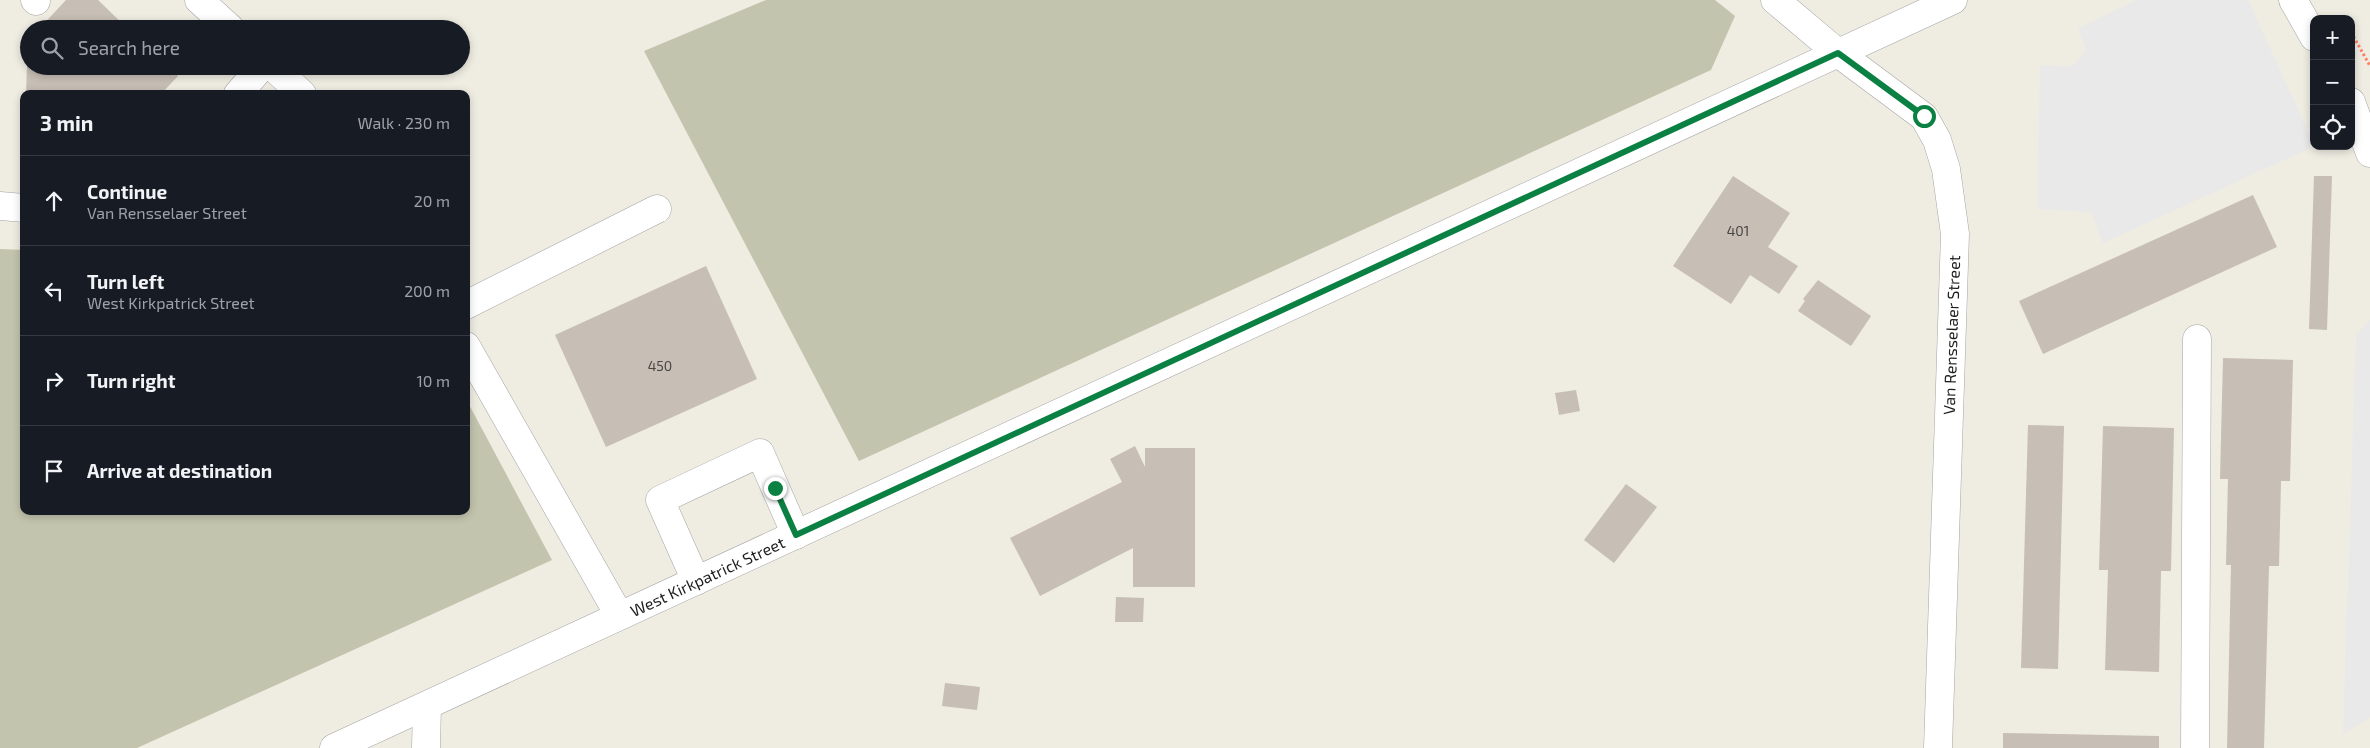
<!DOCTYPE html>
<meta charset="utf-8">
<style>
body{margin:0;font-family:"Exo 2",sans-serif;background:#20242c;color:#f1f3f6}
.controls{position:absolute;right:15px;top:15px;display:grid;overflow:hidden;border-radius:10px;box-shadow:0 2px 8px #0003}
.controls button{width:45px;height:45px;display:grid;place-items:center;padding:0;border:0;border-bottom:1px solid #363941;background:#171b24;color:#f1f3f6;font:25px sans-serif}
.stop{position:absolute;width:15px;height:15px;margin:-11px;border:4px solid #0b8043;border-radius:50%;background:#fff}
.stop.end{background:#0b8043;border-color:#fff;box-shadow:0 1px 5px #0008}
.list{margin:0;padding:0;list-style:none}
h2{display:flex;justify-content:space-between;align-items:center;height:65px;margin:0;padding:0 20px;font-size:21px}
h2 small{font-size:16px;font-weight:400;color:#9ea1a6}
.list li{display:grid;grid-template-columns:32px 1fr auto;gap:15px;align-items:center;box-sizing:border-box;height:90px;padding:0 20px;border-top:1px solid #363941}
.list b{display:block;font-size:19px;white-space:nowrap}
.list p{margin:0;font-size:16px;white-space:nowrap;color:#9ea1a6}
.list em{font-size:16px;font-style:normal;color:#9ea1a6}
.icon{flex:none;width:28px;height:28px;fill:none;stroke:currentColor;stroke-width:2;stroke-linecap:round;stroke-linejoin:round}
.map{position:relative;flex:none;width:2370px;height:748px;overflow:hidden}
.search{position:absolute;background:#171b24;box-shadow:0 2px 8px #0003;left:20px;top:20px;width:450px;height:55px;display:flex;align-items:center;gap:12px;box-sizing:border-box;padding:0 18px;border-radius:28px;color:#9ea1a6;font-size:19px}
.panel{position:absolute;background:#171b24;box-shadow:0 2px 8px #0003;left:20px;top:90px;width:450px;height:425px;border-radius:10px}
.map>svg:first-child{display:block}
</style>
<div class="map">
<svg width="2370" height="748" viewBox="0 0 2370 748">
<rect width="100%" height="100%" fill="#efece2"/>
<g fill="#c2c4ad">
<path d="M766 0H1715L1735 16 1711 70 859 461 644 51Z"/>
<path d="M0 249 24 250V511H466V399L552 560 137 748H0Z"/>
</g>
<g fill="#e9e9e9">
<path d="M2137 0H2248L2315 146 2103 243 2091 212 2037 209 2040 65 2070 67 2081 57 2085 49 2078 28Z"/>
<path d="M2370 319V717L2343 734 2356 336Z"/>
</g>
<g fill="#c7beb5">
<path d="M66 0H98L128 29H39Z"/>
<path d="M27 66H168L178 76 161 94H26Z"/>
<path d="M1733 176 1790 213 1768 247 1798 266 1779 294 1750 275 1731 304 1673 266Z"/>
<path d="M2314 176H2332L2327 330 2309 329Z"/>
<path d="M2253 195 2277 247 2043 354 2019 301Z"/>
<path d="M706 266 757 379 606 447 555 335Z"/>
<path d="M1818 280 1871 316 1851 346 1798 311 1805 301 1803 299Z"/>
<path d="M2223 358 2293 360 2290 481H2281L2279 566H2269L2264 748H2227L2231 565H2226L2228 479H2220Z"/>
<path d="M1576 390 1580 411 1559 415 1555 393Z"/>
<path d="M2028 425 2064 426 2058 669 2021 668Z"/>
<path d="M2103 426 2174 428 2171 571H2161L2159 672 2105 670 2108 570H2099Z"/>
<path d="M1135 446 1145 467V448H1195V587H1133V548L1040 596 1010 538 1122 482 1110 459Z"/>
<path d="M1626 484 1657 507 1614 563 1584 540Z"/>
<path d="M1116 597 1144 598 1143 622H1115Z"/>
<path d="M945 683 980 687 977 710 942 706Z"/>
<path d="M2003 733 2159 736V748H2003Z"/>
</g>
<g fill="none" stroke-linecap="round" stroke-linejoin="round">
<defs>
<g id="minor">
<path d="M35 0 36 1"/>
<path d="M199 0 231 29"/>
<path d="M1775 0 1838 53 1924 117 1937 140 1946 169 1955 234 1938 748"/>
<path d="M2293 0 2314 37"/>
<path d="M272 66 302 94"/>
<path d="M238 94 262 66"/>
<path d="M2351 102 2370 153"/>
<path d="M0 206 24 208"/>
<path d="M466 305 657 209"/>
<path d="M466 346 619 615"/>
<path d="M696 581 660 500 760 453 796 535"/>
<path id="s1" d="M334 748 1953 0"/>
<path d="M426 748 427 706"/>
<path d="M2195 748 2197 339"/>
</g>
</defs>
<use href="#minor" stroke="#a4a4a4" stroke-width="29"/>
<path stroke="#ff7f63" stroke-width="3" stroke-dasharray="2.5 2.5" stroke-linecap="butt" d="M2351 32 2370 66"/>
<use href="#minor" stroke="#fff" stroke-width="28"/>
</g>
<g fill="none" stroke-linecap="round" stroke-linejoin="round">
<path stroke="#0b8043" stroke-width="6" d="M775 488 796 535 1838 53 1924 116"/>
</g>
<g text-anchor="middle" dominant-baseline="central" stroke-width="5" stroke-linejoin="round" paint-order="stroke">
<g font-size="14" fill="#484543">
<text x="1738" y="230">401</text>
<text x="660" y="365">450</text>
</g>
<g font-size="16" fill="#1d1d1d" stroke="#fff">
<text transform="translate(1951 335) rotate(-88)">Van Rensselaer Street</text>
<text stroke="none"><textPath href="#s1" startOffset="411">West Kirkpatrick Street</textPath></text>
</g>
</g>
</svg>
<div class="controls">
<button>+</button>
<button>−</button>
<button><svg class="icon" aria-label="locate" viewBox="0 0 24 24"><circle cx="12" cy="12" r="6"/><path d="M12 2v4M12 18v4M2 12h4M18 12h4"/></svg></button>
</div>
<div class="stop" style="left:1924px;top:116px"></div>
<div class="stop end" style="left:775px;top:488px"></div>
<div class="search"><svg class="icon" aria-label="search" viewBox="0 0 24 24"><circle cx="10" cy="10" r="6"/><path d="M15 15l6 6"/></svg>Search here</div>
<section class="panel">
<h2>3 min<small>Walk · 230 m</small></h2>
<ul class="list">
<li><svg class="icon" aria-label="ahead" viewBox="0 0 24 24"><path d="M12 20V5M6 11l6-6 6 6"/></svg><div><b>Continue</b><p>Van Rensselaer Street</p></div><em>20 m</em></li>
<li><svg class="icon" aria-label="left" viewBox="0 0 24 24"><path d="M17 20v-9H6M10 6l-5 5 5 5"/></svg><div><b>Turn left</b><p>West Kirkpatrick Street</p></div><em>200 m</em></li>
<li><svg class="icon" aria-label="right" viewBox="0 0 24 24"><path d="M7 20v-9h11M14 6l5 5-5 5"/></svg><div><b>Turn right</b></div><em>10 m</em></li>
<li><svg class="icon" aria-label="arrive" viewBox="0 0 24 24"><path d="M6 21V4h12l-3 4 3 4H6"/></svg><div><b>Arrive at destination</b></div></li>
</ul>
</section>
</div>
